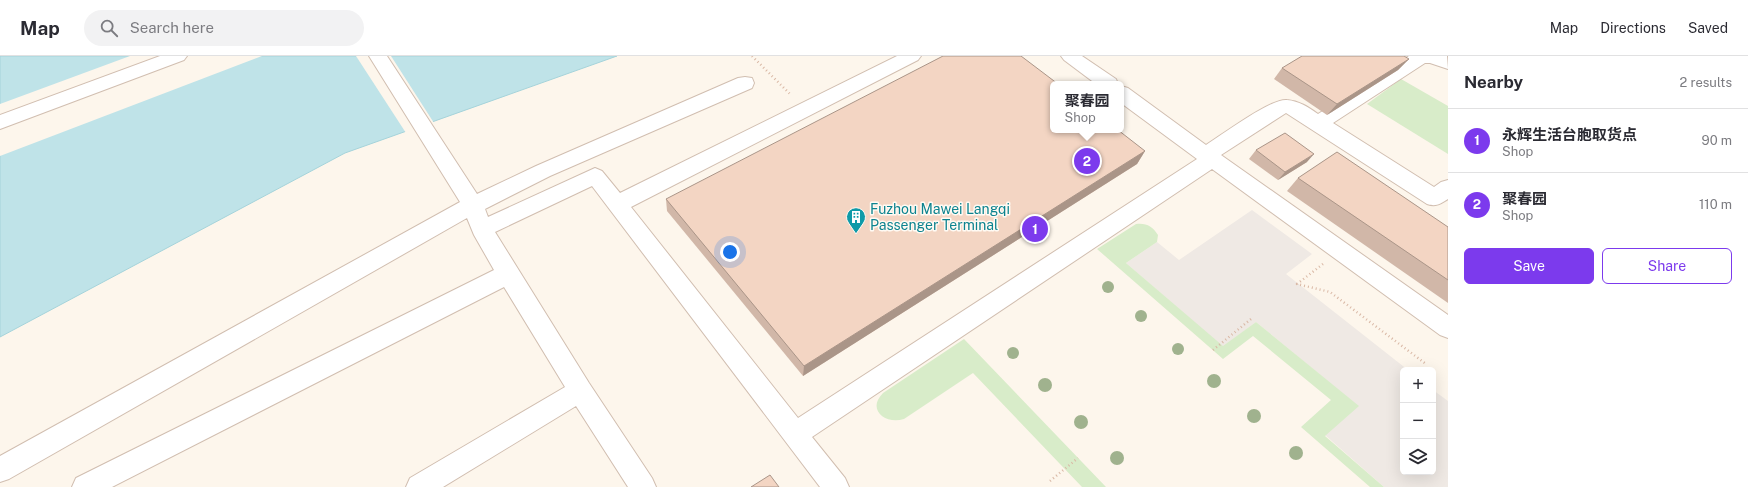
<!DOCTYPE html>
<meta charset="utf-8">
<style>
body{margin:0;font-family:"Public Sans","Noto Sans SC",sans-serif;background:#f2f2f3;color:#2b2b33}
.controls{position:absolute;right:12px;bottom:12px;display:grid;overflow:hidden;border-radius:6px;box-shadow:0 4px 16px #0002}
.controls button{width:36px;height:36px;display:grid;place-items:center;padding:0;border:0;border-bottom:1px solid #e1e1e2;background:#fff;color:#2b2b33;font:20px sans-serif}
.you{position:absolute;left:730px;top:196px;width:14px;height:14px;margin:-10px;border:3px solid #fff;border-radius:50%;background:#1a73e8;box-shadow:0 0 0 6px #1a73e833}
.badge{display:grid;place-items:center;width:26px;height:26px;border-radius:50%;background:#7c3aed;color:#fff;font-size:13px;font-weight:700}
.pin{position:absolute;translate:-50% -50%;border:2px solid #fff;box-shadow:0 1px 4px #0006}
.popup{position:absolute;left:1050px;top:25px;width:74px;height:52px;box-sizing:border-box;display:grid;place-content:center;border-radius:6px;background:#fff;filter:drop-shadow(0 1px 3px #0005);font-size:13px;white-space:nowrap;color:#7c7c81}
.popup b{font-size:15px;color:#2b2b33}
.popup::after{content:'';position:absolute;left:50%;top:100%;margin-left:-8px;border:8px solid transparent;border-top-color:#fff}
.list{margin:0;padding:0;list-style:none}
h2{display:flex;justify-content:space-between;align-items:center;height:52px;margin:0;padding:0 16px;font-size:17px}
h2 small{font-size:13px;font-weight:400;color:#7c7c81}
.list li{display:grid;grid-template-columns:26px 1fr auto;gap:12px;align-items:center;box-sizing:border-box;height:64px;padding:0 16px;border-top:1px solid #e1e1e2}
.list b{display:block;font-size:15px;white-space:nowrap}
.list p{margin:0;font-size:13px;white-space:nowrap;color:#7c7c81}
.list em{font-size:13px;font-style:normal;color:#7c7c81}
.actions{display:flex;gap:8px;padding:12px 16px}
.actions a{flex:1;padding:9px 0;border:1px solid #7c3aed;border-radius:6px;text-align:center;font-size:14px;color:#7c3aed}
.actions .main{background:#7c3aed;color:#fff}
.icon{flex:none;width:22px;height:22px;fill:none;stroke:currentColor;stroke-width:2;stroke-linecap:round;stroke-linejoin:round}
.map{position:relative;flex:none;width:1448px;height:431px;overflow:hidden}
header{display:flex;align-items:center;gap:24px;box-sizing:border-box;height:56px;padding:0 20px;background:#fff;border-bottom:1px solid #e1e1e2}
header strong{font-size:19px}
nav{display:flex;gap:22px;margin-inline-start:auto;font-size:14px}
.search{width:280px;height:36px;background:#f2f2f3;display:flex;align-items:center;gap:10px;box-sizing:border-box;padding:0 14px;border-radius:22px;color:#7c7c81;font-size:15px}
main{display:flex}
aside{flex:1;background:#fff}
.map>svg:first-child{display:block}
</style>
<header>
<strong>Map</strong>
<div class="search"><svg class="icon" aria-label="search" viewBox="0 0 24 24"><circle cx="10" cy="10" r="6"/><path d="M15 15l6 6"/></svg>Search here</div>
<nav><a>Map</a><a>Directions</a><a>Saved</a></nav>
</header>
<main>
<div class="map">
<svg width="1448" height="431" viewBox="0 0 1448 431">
<rect width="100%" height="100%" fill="#fdf6ec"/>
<path fill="#efe9e4" d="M1252 154 1312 198 1286 218 1408 314H1403V416H1433V334L1448 345V431H1384L1325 379 1358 350 1256 266 1223 291 1126 207 1157 186 1179 204Z"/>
<g fill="#d8ecc9">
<path d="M1401 23 1448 50V98L1367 48Z"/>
<path d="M1136 168C1147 167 1152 170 1158 179L1157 186 1126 207 1223 290 1256 266 1359 350 1325 380 1384 431H1370L1301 371 1331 344 1253 280 1223 303 1097 193Z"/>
<path d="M964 283 1106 431H1082L973 317 904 363C886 369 866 354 883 337Z"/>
</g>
<path fill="#bfe3e8" stroke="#a5d3da" d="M0 0H617L345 97 0 281Z"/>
<g fill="#fdf6ec">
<path d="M130 0H262L0 100V48Z"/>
<path d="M356 0H391L434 67 406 77Z"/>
</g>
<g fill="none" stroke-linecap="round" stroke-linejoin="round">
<defs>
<g id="minor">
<path d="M160 0H187L184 4 0 73V59Z"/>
<path d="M369 0H387L477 138 536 110 738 22 745 21 752 22 754 27 752 32 550 120 485 153 488 161 595 112 602 115 620 137 897 0H921L918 4 631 151 798 362 1197 103 1121 47V30L1128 32 1206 89C1222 79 1271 42 1287 44 1299 45 1308 51 1318 58L1409 0H1447L1448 13 1430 7H1425L1333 67 1434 131 1441 126 1448 124V143C1440 148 1436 151 1427 148L1286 57 1221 99 1448 259V282L1440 279 1212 113 812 381 845 422 849 431H820L592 130 495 176 589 327 652 422 656 431H628L576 350 443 431H406L410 422 565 331 504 231 112 431H72L76 422 494 214 474 179 467 162 9 423 0 426V400L460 146Z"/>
<path d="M1061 0H1082L1116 23 1118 28H1096L1064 4Z"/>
</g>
</defs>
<use href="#minor" stroke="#d1beb0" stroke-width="2"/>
<g stroke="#d9b8a5" stroke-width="2.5" stroke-dasharray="1 3" stroke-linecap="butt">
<path d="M752 0 791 39"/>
<path d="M1323 208 1297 228 1330 236 1426 308"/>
<path d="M1213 294 1251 263"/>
<path d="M1050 425 1078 402"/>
</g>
<use href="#minor" fill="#fff" fill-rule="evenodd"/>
</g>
<g fill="#a0b28e">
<circle cx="1108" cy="231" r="6"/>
<circle cx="1141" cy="260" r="6"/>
<circle cx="1178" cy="293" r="6"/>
<circle cx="1013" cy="297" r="6"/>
<circle cx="1214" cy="325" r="7"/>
<circle cx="1045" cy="329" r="7"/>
<circle cx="1254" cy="360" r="7"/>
<circle cx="1081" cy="366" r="7"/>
<circle cx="1296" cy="397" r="7"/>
<circle cx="1117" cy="402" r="7"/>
</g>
<g fill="#d1b7a8">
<path d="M1409 3 1398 14 1327 59 1274 23 1282 12Z"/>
<path d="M1256 94 1307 106 1278 124 1249 103Z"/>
<path d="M1145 95 1137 108 803 320 667 155 666 143Z"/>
<path d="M1298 122 1448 171V247L1287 135Z"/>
</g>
<g fill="#aa9588">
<path d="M1409 3 1398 14 1327 59 1337 48Z"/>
<path d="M1145 95 1137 108 803 320 804 310Z"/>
<path d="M1314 98 1307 106 1278 124 1285 116Z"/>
</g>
<g fill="#f3d5c3" stroke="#aa9588">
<path d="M943 0H1021L1058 28H1053V74H1118L1145 95 804 310 666 143Z"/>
<path d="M1302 0H1404L1409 3 1337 48 1282 12Z"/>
<path d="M1285 77 1314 98 1285 116 1256 94Z"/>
<path d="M1337 96 1448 171V224L1298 122Z"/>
<path d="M770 419 779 431H751Z"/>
</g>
<defs>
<symbol id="building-pin" viewBox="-11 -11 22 30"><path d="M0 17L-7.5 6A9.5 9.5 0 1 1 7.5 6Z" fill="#0f9aa8" stroke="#fffaf3"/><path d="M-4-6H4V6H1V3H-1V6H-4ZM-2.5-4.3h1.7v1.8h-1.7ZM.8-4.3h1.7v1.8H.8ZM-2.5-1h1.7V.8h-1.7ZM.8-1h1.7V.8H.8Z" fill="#fff"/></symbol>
</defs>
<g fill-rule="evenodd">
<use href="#building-pin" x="845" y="150" width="22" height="30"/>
</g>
<g text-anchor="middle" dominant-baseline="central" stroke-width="3" stroke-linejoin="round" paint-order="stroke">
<g font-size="14" fill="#0d838f" stroke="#fffaf3" text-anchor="start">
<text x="870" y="153">Fuzhou Mawei Langqi<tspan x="870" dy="16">Passenger Terminal</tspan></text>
</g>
</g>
</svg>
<div class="controls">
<button>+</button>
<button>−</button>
<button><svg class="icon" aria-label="layers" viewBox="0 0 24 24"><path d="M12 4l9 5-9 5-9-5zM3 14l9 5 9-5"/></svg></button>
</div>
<div class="you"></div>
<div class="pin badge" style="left:1035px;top:173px">1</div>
<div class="pin badge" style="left:1087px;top:105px">2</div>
<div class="popup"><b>聚春园</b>Shop</div>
</div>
<aside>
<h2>Nearby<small>2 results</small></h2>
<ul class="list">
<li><span class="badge">1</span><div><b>永辉生活台胞取货点</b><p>Shop</p></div><em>90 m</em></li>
<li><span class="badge">2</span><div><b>聚春园</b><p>Shop</p></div><em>110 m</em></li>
</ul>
<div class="actions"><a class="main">Save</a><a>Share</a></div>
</aside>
</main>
